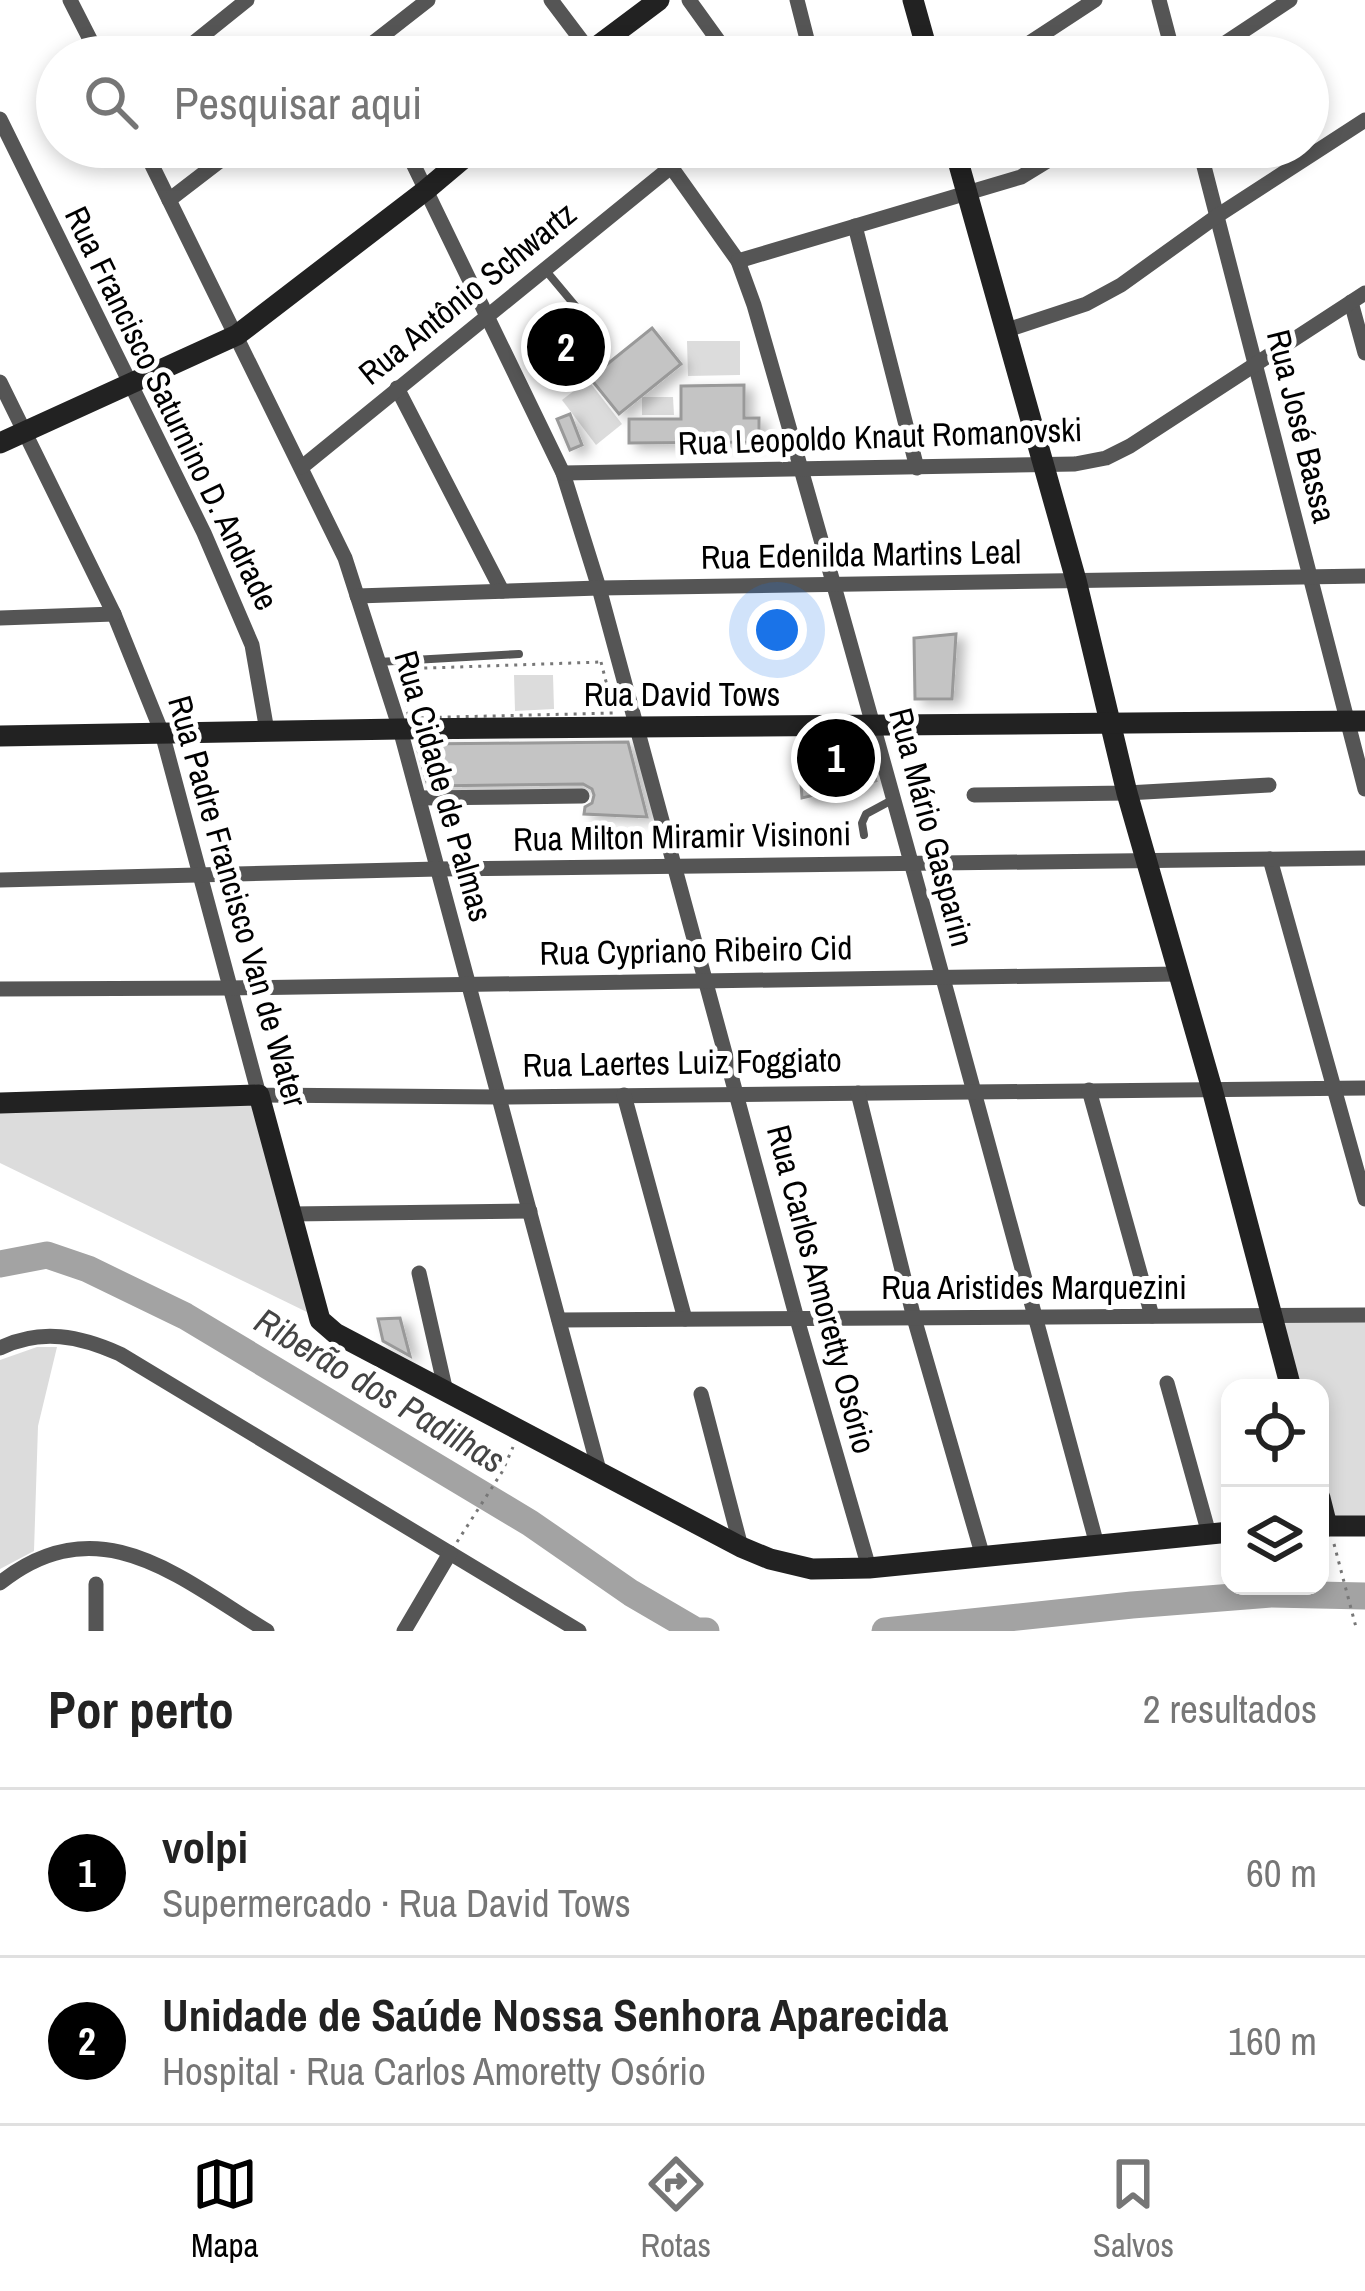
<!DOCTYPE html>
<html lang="pt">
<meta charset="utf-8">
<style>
body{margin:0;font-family:"Archivo Narrow",sans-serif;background:#f6f6f6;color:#222}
.controls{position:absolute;right:36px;bottom:36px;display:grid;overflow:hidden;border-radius:24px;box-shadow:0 6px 18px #0003}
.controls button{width:108px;height:108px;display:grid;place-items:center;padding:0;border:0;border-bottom:3px solid #e0e0e0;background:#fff;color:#222;font:60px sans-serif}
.you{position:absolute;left:777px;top:630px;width:42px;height:42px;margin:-30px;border:9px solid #fff;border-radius:50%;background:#1a73e8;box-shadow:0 0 0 18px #1a73e833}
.badge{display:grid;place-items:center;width:78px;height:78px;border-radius:50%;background:#000;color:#fff;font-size:39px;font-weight:700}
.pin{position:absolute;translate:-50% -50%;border:6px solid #fff;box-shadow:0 3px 12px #0006}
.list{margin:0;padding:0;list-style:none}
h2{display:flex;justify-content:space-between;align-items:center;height:156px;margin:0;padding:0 48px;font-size:51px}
h2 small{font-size:39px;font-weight:400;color:#767676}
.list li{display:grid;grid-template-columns:78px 1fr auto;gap:36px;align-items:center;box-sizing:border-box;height:168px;padding:0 48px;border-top:3px solid #e0e0e0}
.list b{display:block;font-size:45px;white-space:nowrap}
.list p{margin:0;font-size:39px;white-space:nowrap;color:#767676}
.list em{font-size:39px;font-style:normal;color:#767676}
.icon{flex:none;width:66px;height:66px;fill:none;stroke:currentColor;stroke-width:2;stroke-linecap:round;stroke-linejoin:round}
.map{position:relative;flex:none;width:1365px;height:1631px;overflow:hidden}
.search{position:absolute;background:#fff;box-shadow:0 6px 18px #0003;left:36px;right:36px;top:36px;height:132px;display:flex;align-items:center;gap:30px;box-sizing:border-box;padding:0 42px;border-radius:66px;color:#767676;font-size:45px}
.sheet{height:492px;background:#fff}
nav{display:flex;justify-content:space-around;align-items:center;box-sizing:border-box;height:168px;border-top:3px solid #e0e0e0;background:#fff;font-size:33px;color:#767676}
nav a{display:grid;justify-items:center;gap:6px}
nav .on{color:#000}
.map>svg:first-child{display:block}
</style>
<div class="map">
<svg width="1365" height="1631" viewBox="0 0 1365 1631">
<defs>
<filter id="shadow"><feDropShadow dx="8" dy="5" stdDeviation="6" flood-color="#0004"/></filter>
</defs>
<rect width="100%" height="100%" fill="#fff"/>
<g fill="#dcdcdc">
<path d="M687 341H740V375L688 376Z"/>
<path d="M588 380 622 424 596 445 562 400Z"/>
<path d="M642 397H673L674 415H642Z"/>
<path d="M514 675H553L554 709 515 711Z"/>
<path d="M253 1097 311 1314 0 1163V1107Z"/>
<path d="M1365 1320V1520H1335L1320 1465V1388H1300L1282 1321Z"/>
<path d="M37 1347H57L38 1426 34 1551 0 1569V1360Z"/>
</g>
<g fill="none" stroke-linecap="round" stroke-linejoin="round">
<g stroke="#a3a3a3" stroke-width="27">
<path d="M0 1264 47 1255 88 1269 185 1316 530 1523 631 1593 696 1631H706"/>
<path d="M885 1631 1132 1605 1271 1594 1365 1596"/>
</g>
</g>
<g fill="#c4c4c4" stroke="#999" stroke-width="3" filter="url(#shadow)">
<path d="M652 328 681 364 619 414 590 378Z"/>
<path d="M744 385V418H759V442L629 443V419H681V386Z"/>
<path d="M570 414 582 445 570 450 557 419Z"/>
<path d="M956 634 952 699H915L914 638Z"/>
<path d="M865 740 876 781 802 798 798 741Z"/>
<path d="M628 742 647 817 584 814 585 807 592 803 594 795 592 789 583 784 428 786 416 744Z"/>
<path d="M400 1318 410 1356 383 1341 378 1319Z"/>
</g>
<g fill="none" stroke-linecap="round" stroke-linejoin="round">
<g stroke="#777" stroke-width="3" stroke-dasharray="3 6" stroke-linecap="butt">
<path d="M601 662 614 713 409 718 399 669Z"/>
<path d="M457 1542 502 1472 513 1447"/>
<path d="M1334 1544 1357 1631"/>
</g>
<g stroke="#555" stroke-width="8">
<path d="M547 272 588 321"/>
<path d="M378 662 519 654"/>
<path d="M864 835 862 823 866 814 892 800"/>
</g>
<g stroke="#555" stroke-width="15">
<path d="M70 0 99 57"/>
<path d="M551 0 594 57"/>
<path d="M689 0 730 57"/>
<path d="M797 0 809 47"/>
<path d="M1159 0 1174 57"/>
<path d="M176 57 247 0"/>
<path d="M355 57 428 0"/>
<path d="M1008 57 1095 0"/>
<path d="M1204 57 1290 0"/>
<path d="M0 119 204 533 252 645 267 731"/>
<path d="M143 147 345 558 400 729 600 1474"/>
<path d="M405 147 563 473 599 588 797 1319 869 1568"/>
<path d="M657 147 738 261 754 305C873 717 985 1131 1097 1545"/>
<path d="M1199 147 1365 789"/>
<path d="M169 200 238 147"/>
<path d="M855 226 917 468"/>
<path d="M738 261 1021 177 1070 147"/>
<path d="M1351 302 1365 353"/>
<path d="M1007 330 1086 304 1121 285 1217 216 1365 120"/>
<path d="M0 382 114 614 162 733 259 1095 499 1097 1365 1088"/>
<path d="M397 388 502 591"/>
<path d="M302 467 671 167"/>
<path d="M563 473 1075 464 1106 458 1130 446 1365 293"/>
<path d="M357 596 599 588 1365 576"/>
<path d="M0 618 114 614"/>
<path d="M974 795 1127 793 1269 785"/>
<path d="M419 798 582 796"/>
<path d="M1270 859 1365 1199"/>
<path d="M0 880 438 869 1365 858"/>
<path d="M0 989 230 988 1178 974"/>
<path d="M1089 1090 1152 1316"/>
<path d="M858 1093 914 1318 983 1557"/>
<path d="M624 1095 685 1319"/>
<path d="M291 1214 530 1211"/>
<path d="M419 1273 446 1392"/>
<path d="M559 1320 1365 1315"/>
<path d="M0 1348C41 1328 80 1336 120 1354L579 1631"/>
<path d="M1167 1383 1209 1534"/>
<path d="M701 1394 741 1547"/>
<path d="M0 1583C99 1504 180 1578 267 1631"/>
<path d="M96 1631V1584"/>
<path d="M404 1631 450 1553"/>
</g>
<g stroke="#222" stroke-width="21">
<path d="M913 0 929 57"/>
<path d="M583 57 659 0"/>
<path d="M954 147 1076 580 1127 793 1212 1089 1291 1388"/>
<path d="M0 443 237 335 426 190 477 147"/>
<path d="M0 736 400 729 1365 721"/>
<path d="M0 1103 259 1095 320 1320 335 1333 741 1547 770 1559 812 1569 869 1568 1230 1532"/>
<path d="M1320 1498 1327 1526"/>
<path d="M1320 1526H1365"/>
</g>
</g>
<g text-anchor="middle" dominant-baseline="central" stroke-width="10" stroke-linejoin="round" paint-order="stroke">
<g font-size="33" fill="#000" stroke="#fff">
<text transform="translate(467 293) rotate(-39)">Rua Antônio Schwartz</text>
<text transform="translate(172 408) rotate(64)">Rua Francisco Saturnino D. Andrade</text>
<text transform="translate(1302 426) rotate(76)">Rua José Bassa</text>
<text transform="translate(880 436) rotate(-2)">Rua Leopoldo Knaut Romanovski</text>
<text transform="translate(861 554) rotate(-1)">Rua Edenilda Martins Leal</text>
<text x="682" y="694">Rua David Tows</text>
<text transform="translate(444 786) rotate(74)">Rua Cidade de Palmas</text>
<text transform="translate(932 827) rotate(75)">Rua Mário Gasparin</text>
<text transform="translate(682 836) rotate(-1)">Rua Milton Miramir Visinoni</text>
<text transform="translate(238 901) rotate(74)">Rua Padre Francisco Van de Water</text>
<text transform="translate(696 950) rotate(-1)">Rua Cypriano Ribeiro Cid</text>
<text transform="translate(682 1062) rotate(-1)">Rua Laertes Luiz Foggiato</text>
<text x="1034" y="1287">Rua Aristides Marquezini</text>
<text transform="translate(822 1289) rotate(75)">Rua Carlos Amoretty Osório</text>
</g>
<g font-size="36" font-style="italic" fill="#444" stroke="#fff">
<text transform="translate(380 1390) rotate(31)">Riberão dos Padilhas</text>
</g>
</g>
</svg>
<div class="controls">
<button><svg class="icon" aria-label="locate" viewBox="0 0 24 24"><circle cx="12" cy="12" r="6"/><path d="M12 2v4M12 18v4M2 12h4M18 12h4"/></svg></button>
<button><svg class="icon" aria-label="layers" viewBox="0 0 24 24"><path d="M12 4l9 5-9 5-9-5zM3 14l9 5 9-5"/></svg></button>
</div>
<div class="you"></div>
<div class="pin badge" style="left:836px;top:758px">1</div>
<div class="pin badge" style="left:566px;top:347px">2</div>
<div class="search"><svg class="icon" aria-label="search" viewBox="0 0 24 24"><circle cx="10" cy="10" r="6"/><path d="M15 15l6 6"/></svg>Pesquisar aqui</div>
</div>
<section class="sheet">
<h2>Por perto<small>2 resultados</small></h2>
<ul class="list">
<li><span class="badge">1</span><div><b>volpi</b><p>Supermercado · Rua David Tows</p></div><em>60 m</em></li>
<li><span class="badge">2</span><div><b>Unidade de Saúde Nossa Senhora Aparecida</b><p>Hospital · Rua Carlos Amoretty Osório</p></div><em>160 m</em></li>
</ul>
</section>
<nav>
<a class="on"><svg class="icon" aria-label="map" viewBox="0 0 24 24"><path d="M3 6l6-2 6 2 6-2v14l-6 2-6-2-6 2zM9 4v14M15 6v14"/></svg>Mapa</a>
<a><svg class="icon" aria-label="directions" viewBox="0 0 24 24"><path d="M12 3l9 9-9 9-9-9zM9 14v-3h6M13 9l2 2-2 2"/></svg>Rotas</a>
<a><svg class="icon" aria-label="saved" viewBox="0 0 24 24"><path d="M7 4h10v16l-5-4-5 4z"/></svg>Salvos</a>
</nav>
